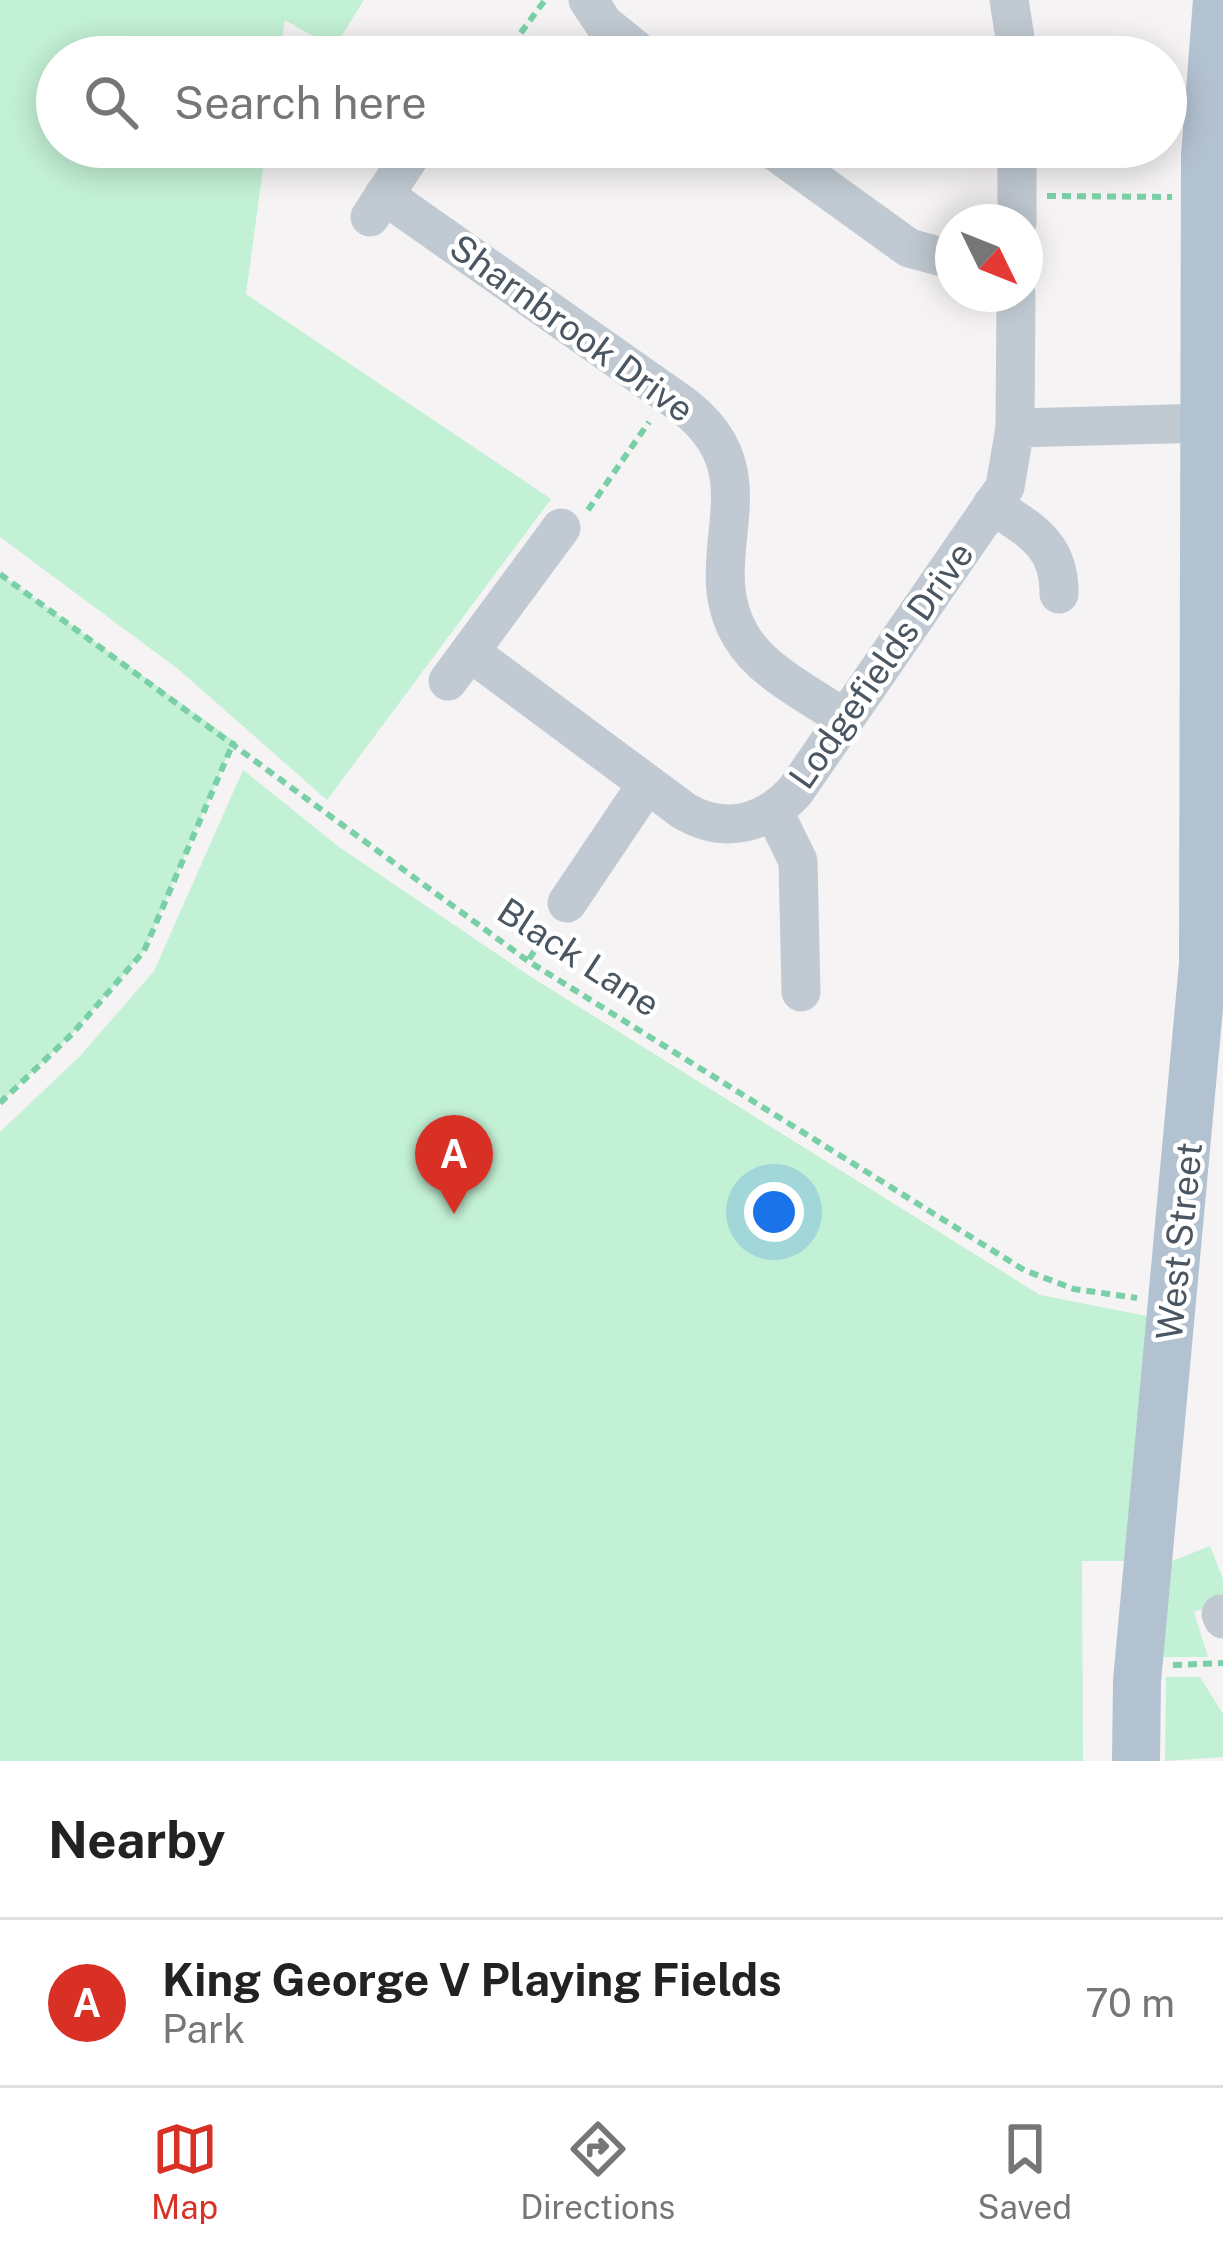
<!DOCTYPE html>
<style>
body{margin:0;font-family:"Public Sans",sans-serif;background:#f6f6f6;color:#222}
.compass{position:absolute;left:935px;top:204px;width:108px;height:108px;border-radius:50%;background:#fff;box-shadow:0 6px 30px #0003;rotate:133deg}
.you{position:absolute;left:774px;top:1212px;width:42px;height:42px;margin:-30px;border:9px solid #fff;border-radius:50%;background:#1a73e8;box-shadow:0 0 0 18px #1a73e833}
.badge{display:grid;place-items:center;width:78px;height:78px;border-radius:50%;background:#d93025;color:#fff;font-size:39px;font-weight:700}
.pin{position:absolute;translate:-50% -99px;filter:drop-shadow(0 3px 6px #0008)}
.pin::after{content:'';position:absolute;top:63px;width:42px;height:36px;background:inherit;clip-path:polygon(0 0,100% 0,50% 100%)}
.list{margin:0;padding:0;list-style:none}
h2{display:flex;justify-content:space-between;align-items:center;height:156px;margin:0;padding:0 48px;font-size:51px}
h2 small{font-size:39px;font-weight:400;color:#767676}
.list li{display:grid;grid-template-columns:78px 1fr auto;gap:36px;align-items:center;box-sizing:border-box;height:168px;padding:0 48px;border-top:3px solid #e0e0e0}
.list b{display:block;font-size:45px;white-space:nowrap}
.list p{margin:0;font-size:39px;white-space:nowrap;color:#767676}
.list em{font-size:39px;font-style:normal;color:#767676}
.icon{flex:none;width:66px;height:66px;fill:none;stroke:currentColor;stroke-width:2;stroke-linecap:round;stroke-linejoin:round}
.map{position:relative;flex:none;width:1223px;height:1761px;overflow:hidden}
.search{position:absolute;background:#fff;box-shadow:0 6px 30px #0003;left:36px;right:36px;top:36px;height:132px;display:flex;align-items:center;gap:30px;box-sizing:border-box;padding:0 42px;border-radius:66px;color:#767676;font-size:45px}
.sheet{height:324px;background:#fff}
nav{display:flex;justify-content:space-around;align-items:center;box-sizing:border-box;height:168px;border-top:3px solid #e0e0e0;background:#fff;font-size:33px;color:#767676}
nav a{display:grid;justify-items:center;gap:6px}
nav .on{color:#d93025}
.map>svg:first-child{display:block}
</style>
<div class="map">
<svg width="1223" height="1761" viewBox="0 0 1223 1761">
<rect width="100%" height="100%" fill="#f5f3f3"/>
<g fill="#c3f1d5">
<path d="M0 0H364L334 48 285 20 279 57H57V147H266L246 294 551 499 327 800 178 669 0 537Z"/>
<path d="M0 574 234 741 144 951 73 1033 0 1103Z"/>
<path d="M243 770 339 847 528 975 1040 1295 1147 1316 1130 1561H1082L1083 1761H0V1132L80 1056 154 971Z"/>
<path d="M1210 1546 1223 1579V1602L1194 1612 1208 1657H1163L1167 1563Z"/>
<path d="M1166 1677H1200L1223 1714V1757L1165 1761Z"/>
</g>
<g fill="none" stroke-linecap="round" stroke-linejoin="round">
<g stroke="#7ad0a6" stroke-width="6" stroke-dasharray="9 6" stroke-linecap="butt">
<path d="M503 57 545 0"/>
<path d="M1047 196 1172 197"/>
<path d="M588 510 649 422"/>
<path d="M0 574 528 961 1024 1270 1074 1289 1137 1298"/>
<path d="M529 959 548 931"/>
<path d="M0 1103 73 1033 144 951 234 741"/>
<path d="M1173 1665 1223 1663"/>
</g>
<g stroke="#c1cad2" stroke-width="39">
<path d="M588 0 604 24 645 57"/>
<path d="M1009 0 1018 57"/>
<path d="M769 147 909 248 953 260"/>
<path d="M384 195 680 403C779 475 693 555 741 636 762 672 810 695 844 718"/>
<path d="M370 217 416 147"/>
<path d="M1017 222V147"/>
<path d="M1015 428 1016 294"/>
<path d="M992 505C1030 530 1060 544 1059 594"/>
<path d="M470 652 684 811C725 835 766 824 796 790L1005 487 1015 428 1208 423"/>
<path d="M448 681 561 528"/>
<path d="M774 812 798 861 801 992"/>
<path d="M567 903 647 784"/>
<path d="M1221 1614 1223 1619"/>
</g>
<path stroke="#b3c2d1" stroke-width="48" d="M1136 1761 1137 1681 1203 964 1205 156 1217 0"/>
</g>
<g text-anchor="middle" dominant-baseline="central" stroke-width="9" stroke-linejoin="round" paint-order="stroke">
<g font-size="36" fill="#4a5661" stroke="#fff">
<text transform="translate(572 328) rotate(36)">Sharnbrook Drive</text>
<text transform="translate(881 665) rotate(-55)">Lodgefields Drive</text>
<text transform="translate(579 957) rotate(33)">Black Lane</text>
<text transform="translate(1179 1241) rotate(-84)">West Street</text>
</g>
</g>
</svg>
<svg class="compass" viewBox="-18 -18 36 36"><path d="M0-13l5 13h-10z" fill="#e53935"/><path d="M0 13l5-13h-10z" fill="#767676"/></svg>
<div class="you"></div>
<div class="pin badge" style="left:454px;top:1214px">A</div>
<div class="search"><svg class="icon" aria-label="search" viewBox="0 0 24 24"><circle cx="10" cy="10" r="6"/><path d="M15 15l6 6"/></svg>Search here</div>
</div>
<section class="sheet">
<h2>Nearby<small></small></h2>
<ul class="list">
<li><span class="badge">A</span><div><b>King George V Playing Fields</b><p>Park</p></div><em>70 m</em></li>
</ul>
</section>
<nav>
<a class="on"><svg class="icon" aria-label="map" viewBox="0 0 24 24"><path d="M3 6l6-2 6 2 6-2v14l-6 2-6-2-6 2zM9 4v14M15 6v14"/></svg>Map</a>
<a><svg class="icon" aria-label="directions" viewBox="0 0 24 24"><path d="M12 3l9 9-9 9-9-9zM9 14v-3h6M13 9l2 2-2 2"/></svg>Directions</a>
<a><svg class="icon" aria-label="saved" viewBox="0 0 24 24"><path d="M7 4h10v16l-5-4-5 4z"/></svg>Saved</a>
</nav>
